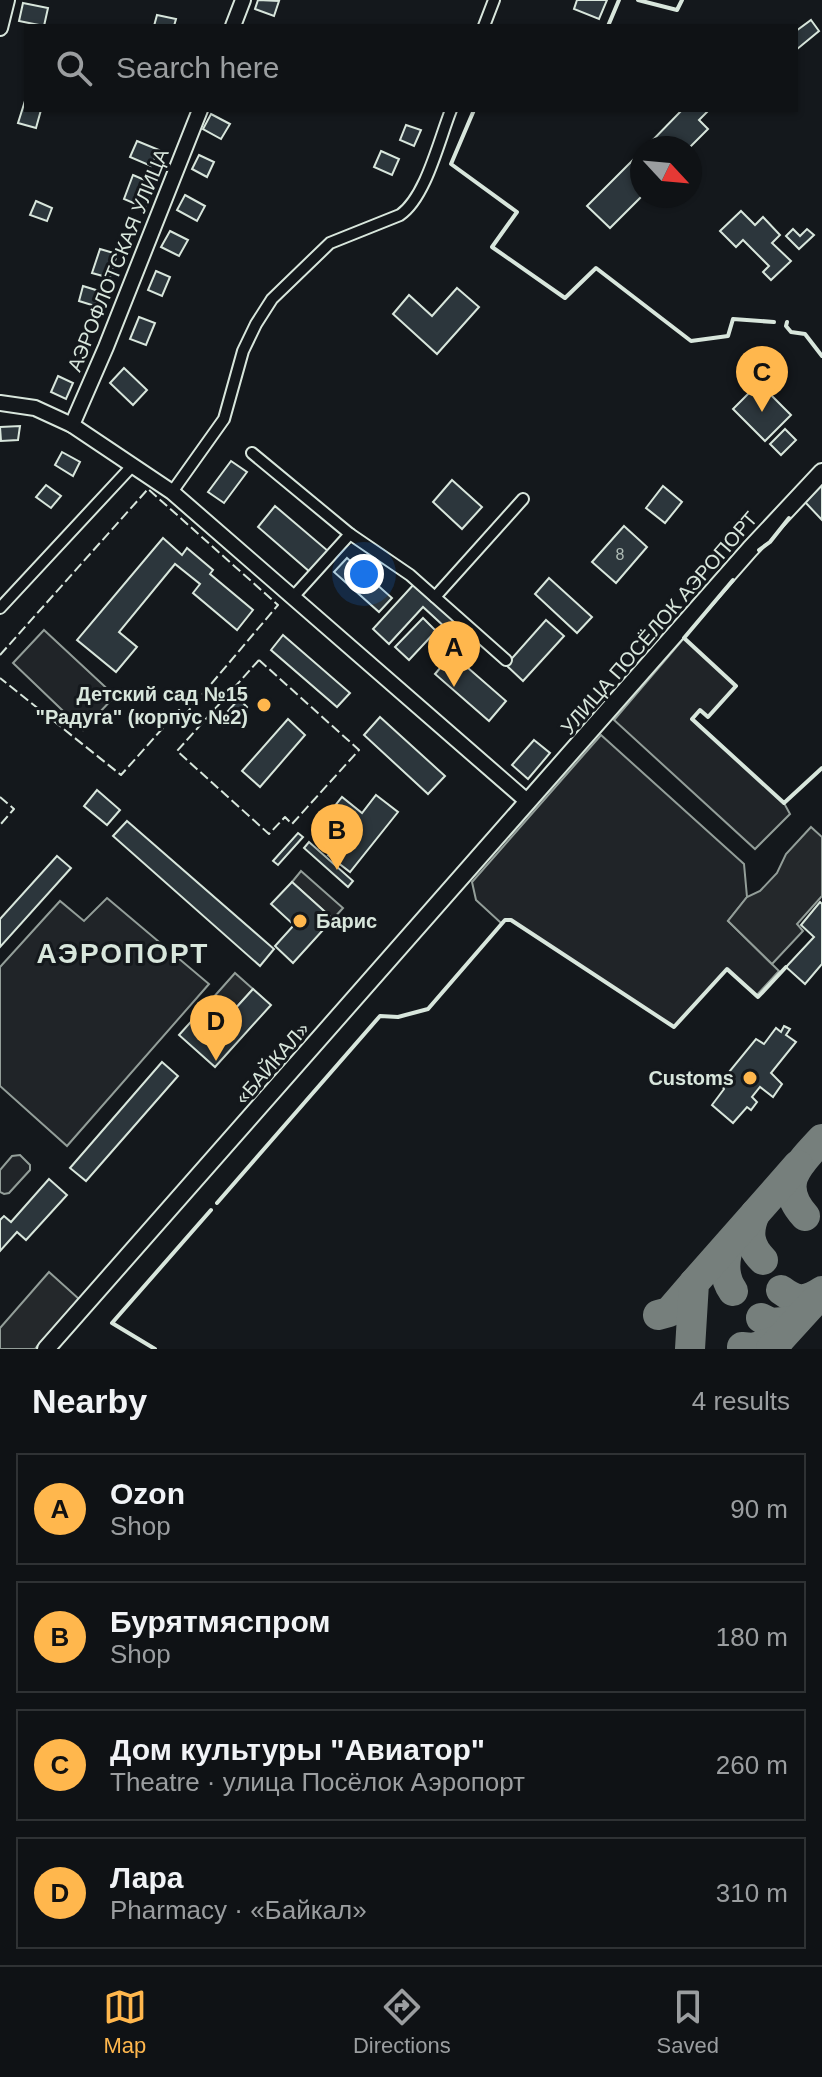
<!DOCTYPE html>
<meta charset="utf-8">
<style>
body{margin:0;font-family:Arial,sans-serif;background:#1d2022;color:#f1f3f6}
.compass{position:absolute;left:630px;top:136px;width:72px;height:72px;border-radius:50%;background:#0f1215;box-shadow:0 2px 6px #0004;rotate:116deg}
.you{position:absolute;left:364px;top:574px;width:28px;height:28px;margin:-20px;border:6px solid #fff;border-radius:50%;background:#1a73e8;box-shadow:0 0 0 12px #1a73e833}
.badge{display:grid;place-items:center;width:52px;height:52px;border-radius:50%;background:#ffb74d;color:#111;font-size:26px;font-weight:700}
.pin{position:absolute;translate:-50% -66px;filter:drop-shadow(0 2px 4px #0008)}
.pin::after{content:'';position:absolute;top:42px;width:28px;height:24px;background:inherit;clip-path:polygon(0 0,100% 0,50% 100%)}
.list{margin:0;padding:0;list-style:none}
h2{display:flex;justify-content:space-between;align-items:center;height:104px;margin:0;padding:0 32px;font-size:34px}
h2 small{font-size:26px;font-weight:400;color:#9b9ea0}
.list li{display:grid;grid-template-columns:52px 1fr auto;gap:24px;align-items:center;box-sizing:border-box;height:112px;margin:0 16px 16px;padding:0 16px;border:2px solid #2f3234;border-radius:0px}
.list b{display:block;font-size:30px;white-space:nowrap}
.list p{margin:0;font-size:26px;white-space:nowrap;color:#9b9ea0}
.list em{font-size:26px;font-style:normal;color:#9b9ea0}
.icon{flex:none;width:44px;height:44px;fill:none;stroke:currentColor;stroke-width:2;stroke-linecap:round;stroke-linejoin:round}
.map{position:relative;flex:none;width:822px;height:1349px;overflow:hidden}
.search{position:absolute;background:#0f1215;box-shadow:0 2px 6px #0004;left:24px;right:24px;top:24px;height:88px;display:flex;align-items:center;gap:20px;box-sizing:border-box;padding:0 28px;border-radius:0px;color:#9b9ea0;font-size:30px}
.sheet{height:616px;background:#0f1215}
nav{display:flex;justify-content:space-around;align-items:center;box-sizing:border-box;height:112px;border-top:2px solid #2f3234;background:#0f1215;font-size:22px;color:#9b9ea0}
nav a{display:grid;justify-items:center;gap:4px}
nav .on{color:#ffb74d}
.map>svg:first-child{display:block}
</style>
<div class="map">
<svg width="822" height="1349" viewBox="0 0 822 1349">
<rect width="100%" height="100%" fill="#14181c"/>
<g fill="#202428" stroke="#939e99" stroke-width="2">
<path d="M44 630 115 696 83 730 13 663Z"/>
<path d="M684 638 736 686 708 717 700 710 693 719 784 803 790 814 755 849 614 720Z"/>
<path d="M601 735 744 864 747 897 728 921 779 971 756 996 727 969 674 1027 511 920H505L501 923 476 900 472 882Z"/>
<path d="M107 898 209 984 67 1146 0 1086V967L60 901 84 921Z"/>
<path d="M20 1155 30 1165V1170L9 1193 4 1194 0 1192V1170L12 1156Z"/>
</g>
<g fill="#24282b" stroke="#939e99" stroke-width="2">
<path d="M811 827 822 837V896L797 924 803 931 772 964 728 921 747 897 760 891 777 873 786 854Z"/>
<path d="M301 871 343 908 333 919 292 882Z"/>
<path d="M235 973 253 989 221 1024 204 1008Z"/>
<path d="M49 1272 79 1299 35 1349H0V1328Z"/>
</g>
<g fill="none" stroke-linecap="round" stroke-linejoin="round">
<g stroke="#767f7c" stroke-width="30">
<path d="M755 1214C747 1232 749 1246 763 1260"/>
<path d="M805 1216C776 1184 799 1164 822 1139"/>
<path d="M730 1243C724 1259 723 1277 733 1291"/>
<path d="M781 1290C797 1302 805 1302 822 1291"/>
<path d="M658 1315 669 1312 694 1283"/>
<path d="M761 1318 771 1323 796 1321"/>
<path d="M742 1347 753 1348 779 1340"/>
<path d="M690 1349 694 1283 798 1165"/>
<path d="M771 1349 822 1293"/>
</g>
</g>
<g fill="#2c363c" stroke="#d8e6dc" stroke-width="2">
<path d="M258 0 279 1 274 16 255 9Z"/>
<path d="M577 0H607L599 19 574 9Z"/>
<path d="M23 3 48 8 44 26 19 21Z"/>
<path d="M157 15 176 19 174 26H154Z"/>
<path d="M811 20 819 31 796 50V31Z"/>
<path d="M24 104 26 110H41L36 128 18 123Z"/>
<path d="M682 110H709L699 120 708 129 689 148H645Z"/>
<path d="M211 114 230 124 221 139 203 129Z"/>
<path d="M406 125 421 130 414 146 400 140Z"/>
<path d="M137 141 159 150 151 166 130 157Z"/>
<path d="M381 151 399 159 392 175 374 167Z"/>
<path d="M642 151V196L610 228 587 206Z"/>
<path d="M199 155 214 162 207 177 192 169Z"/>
<path d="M133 175 154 184 145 208 124 199Z"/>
<path d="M185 195 205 206 197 221 177 210Z"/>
<path d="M36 201 52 208 47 221 30 215Z"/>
<path d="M741 211 755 225 763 217 780 235 772 243 791 261 771 280 763 272 769 266 743 240 736 247 720 231Z"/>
<path d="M793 229 800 236 807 229 814 235 799 249 786 236Z"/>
<path d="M170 231 188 240 179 256 161 247Z"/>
<path d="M100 249 117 254 110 278 92 273Z"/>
<path d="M156 271 170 277 162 296 148 290Z"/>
<path d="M83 286 99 291 95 306 79 301Z"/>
<path d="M457 288 479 307 437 354 393 314 409 295 432 316Z"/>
<path d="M139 317 155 323 146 345 130 339Z"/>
<path d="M124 368 147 390 133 405 110 383Z"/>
<path d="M58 376 73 383 66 399 51 392Z"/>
<path d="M759 383 791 415 765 441 733 409Z"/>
<path d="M20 426 18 440 1 441 0 427Z"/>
<path d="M785 429 796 440 781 455 770 444Z"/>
<path d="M62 452 80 462 73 476 55 465Z"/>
<path d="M231 461 247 472 224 503 208 492Z"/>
<path d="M452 480 482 507 462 529 433 502Z"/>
<path d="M46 485 61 496 51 508 36 497Z"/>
<path d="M663 486 682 502 665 523 646 508Z"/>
<path d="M821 486 822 487V520L805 502Z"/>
<path d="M275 506 328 551 310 572 258 527Z"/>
<path d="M624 526 647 547 616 583 592 562Z"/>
<path d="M163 538 182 555 187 548 213 570 210 574 253 610 237 630 193 593 200 584 175 564 119 632 137 647 116 672 77 640Z"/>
<path d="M347 558 392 598 379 612 334 572Z"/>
<path d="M549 578 592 617 577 633 535 594Z"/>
<path d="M415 583 455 620 447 629 423 607 389 644 373 629Z"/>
<path d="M423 618 436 631 409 660 395 647Z"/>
<path d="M546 620 564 636 523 681 506 665Z"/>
<path d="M283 635 350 693 337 707 271 650Z"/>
<path d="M452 654 506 701 489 721 435 674Z"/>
<path d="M239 699 247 707 237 719 228 711Z"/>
<path d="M380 717 445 776 428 794 364 735Z"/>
<path d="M288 719 305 735 260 787 242 771Z"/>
<path d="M534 740 550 753 528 779 512 765Z"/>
<path d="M97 790 120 810 107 825 84 806Z"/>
<path d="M376 795 398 812 350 872 328 855 346 833 326 817 342 797 362 813Z"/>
<path d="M127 821 274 949 260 966 113 836Z"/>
<path d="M298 833 303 837 278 865 273 861Z"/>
<path d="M309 842 353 881 348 887 304 848Z"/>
<path d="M57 856 71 868 0 947V919Z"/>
<path d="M292 882 333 919 293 963 275 946 294 925 271 904Z"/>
<path d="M820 902 822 904V964L805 984 786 967 814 937 801 925Z"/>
<path d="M253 989 271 1005 215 1067 179 1035 197 1015 215 1031Z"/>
<path d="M784 1026 790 1029 786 1035 796 1042 771 1073 782 1084 773 1097 760 1087 752 1097 757 1102 751 1110 747 1107 733 1123 712 1105 724 1089 720 1083 756 1039 764 1044 776 1028 781 1032Z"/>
<path d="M162 1062 178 1076 86 1181 70 1168Z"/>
<path d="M49 1179 67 1195 26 1240 17 1232 0 1251V1220L4 1216 11 1222Z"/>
</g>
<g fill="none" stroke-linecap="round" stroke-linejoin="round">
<defs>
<g id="minor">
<path d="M484 26 494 0"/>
<path d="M252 453 350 534"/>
<path d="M172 492 224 419 243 351 256 324 272 299 330 243 400 215C426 197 439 140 451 110"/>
<path d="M293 597 350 534 410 575 506 660"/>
<path d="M435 597 523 499"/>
<path d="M0 608 133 465"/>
</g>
<g id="secondary">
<path d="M233 26 243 0"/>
<path d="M0 28 7 0"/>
<path d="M0 403 35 408 72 425 172 492 528 802"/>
<path d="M72 425 106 347 200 110"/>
</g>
<path id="trunk" d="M46 1349 750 549 822 472"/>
</defs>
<use href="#minor" stroke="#d8e6dc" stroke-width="14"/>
<use href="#secondary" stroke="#d8e6dc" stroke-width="18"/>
<use href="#trunk" stroke="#d8e6dc" stroke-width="20"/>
<use href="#minor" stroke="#14181c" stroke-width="10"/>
<use href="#secondary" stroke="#14181c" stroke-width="14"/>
<use href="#trunk" stroke="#14181c" stroke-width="16"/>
<g stroke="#d8e6dc" stroke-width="2" stroke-dasharray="10 4" stroke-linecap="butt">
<path d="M0 655 148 489 278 605 184 716 179 710 121 775 0 678"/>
<path d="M259 660 359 750 292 824 285 817 269 834 177 751Z"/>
<path d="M0 797 14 809 0 825"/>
</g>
<g stroke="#d8e6dc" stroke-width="4">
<path d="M638 0 677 10 682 0"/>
<path d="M608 26 619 0"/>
<path d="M474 110 451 164 517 212 492 247 565 298 596 268 691 341 728 336 733 319 774 322"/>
<path d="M787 322 786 326 791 332 805 334 822 356"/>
<path d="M759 550 770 542 789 518"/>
<path d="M733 580 684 638 736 686 708 717 700 710 692 719 784 803 822 768"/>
<path d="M217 1203 380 1016 398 1017 428 1009 505 920H511L674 1027 727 969 758 997 786 967"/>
<path d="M155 1349 112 1323 211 1210"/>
</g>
</g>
<g fill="#ffb74d" stroke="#14181c" stroke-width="3">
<circle cx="264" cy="705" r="8"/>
<circle cx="300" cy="921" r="8"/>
<circle cx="750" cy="1078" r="8"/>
</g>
<g text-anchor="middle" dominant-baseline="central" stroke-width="6" stroke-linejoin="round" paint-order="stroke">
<g font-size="16" fill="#adbab4">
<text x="620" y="554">8</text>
</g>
<g font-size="20" fill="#d8e6dc" stroke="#14181c">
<text transform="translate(118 260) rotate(-68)">АЭРОФЛОТСКАЯ УЛИЦА</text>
<text transform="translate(659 623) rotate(-49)">УЛИЦА ПОСЁЛОК АЭРОПОРТ</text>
<text transform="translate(272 1063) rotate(-49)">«БАЙКАЛ»</text>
</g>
<g font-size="20" font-weight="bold" fill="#d8e6dc" stroke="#14181c" text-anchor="end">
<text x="248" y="694">Детский сад №15<tspan x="248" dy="23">"Радуга" (корпус №2)</tspan></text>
<text x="316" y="921" text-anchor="start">Барис</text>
<text x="734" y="1078">Customs</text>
</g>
<g font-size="28" font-weight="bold" letter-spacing="2" fill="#d8e6dc" stroke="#14181c">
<text x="123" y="953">АЭРОПОРТ</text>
</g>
</g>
</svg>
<svg class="compass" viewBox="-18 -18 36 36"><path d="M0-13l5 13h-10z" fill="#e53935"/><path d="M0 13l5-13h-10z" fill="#9b9ea0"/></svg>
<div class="you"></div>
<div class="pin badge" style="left:454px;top:687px">A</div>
<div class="pin badge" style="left:337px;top:870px">B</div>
<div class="pin badge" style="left:762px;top:412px">C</div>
<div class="pin badge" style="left:216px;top:1061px">D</div>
<div class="search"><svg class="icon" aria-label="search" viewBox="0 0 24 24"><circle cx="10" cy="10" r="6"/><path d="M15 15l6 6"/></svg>Search here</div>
</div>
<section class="sheet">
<h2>Nearby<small>4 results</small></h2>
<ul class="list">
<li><span class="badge">A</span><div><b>Ozon</b><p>Shop</p></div><em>90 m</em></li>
<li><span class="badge">B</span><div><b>Бурятмяспром</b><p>Shop</p></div><em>180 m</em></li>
<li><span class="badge">C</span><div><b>Дом культуры &quot;Авиатор&quot;</b><p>Theatre · улица Посёлок Аэропорт</p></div><em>260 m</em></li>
<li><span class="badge">D</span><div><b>Лара</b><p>Pharmacy · «Байкал»</p></div><em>310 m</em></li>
</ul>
</section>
<nav>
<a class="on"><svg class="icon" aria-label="map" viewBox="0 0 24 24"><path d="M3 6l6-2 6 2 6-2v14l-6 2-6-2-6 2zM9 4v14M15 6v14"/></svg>Map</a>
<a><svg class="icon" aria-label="directions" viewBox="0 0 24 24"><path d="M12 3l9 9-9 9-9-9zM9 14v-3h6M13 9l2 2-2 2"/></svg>Directions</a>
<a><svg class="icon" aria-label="saved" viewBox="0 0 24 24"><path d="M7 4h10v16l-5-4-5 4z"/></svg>Saved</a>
</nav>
